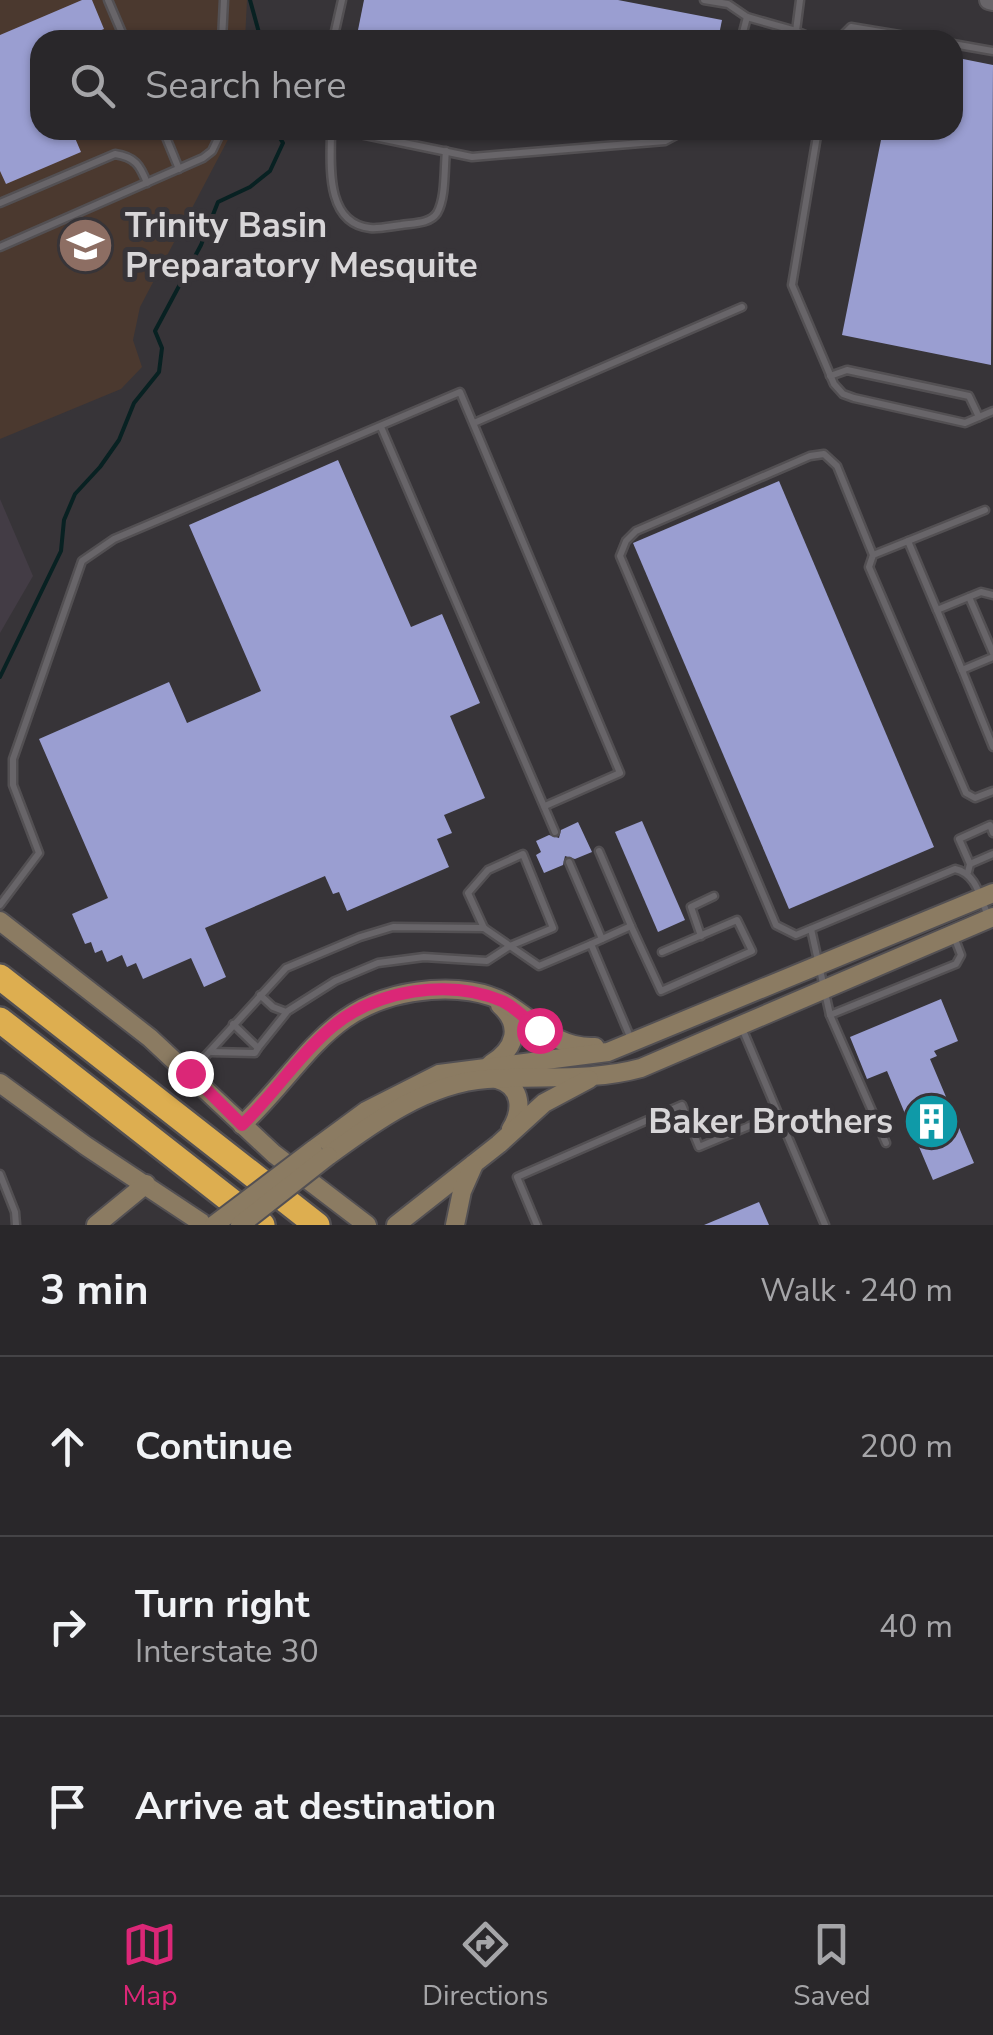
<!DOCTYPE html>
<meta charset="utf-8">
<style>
body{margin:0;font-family:"Nunito Sans",sans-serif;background:#353336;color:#f1f3f6}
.stop{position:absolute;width:30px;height:30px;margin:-22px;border:8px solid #db2777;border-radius:50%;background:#fff}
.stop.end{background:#db2777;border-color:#fff;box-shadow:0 2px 10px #0008}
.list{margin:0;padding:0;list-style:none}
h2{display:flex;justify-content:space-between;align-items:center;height:130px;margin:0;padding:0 40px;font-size:42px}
h2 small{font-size:32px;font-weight:400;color:#a5a5a8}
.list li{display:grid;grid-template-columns:65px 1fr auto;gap:30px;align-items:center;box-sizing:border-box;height:180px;padding:0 40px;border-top:2px solid #454447}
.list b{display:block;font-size:38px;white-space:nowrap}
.list p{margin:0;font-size:32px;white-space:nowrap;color:#a5a5a8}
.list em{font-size:32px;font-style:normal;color:#a5a5a8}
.icon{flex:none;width:55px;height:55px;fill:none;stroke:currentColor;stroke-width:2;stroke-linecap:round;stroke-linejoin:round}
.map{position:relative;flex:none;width:993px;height:1225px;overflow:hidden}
.search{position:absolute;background:#29272a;box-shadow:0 2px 8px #0004;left:30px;right:30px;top:30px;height:110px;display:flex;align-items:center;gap:25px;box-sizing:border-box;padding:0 35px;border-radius:30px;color:#a5a5a8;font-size:38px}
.sheet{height:670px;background:#29272a}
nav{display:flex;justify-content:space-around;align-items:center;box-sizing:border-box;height:140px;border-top:2px solid #454447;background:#29272a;font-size:28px;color:#a5a5a8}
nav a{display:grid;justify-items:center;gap:5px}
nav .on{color:#db2777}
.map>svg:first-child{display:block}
</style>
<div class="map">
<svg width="993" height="1225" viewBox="0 0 993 1225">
<rect width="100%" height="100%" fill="#373438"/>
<path fill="#433c45" d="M0 499 33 576 0 633Z"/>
<path fill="#4b392f" d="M0 0H247L245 40H40V130H233L140 307 133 340 142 367 121 389 0 439Z"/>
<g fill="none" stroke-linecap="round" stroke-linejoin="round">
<g stroke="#082122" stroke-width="4">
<path d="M250 0 261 40"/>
<path d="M0 677 61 551 64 520 75 494 100 467 119 440 134 403 159 372 162 348 155 331 201 245 218 202 250 187 270 171 283 143 275 130"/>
</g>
</g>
<g fill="#9a9ed1">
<path d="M82 0H92L104 29 78 40H40V130H94L75 138 81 152 6 184 0 171V35Z"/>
<path d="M364 0H618L722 20 718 40H356Z"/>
<path d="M953 57 993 65 991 365 842 335 883 130H953Z"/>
<path d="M338 460 411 627 442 614 480 703 450 716 485 798 444 815 452 833 437 839 449 867 347 911 339 892 333 894 325 876 205 928 226 977 204 987 191 958 143 979 136 963 127 967 122 955 107 962 102 950 95 953 91 942 85 944 72 914 108 898 39 739 169 682 187 723 261 691 189 525Z"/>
<path d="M779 481 934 847 789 909 633 543Z"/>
<path d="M642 821 685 920 658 932 615 832Z"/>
<path d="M578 822 592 852 575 859 565 856 563 865 544 873 536 855 541 852 536 841 549 835 559 838 561 830Z"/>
<path d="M941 999 958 1041 934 1051 937 1056 930 1059 974 1163 933 1180 887 1071 867 1079 850 1037Z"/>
<path d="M759 1202 769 1225H704Z"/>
</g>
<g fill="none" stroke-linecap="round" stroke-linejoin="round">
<defs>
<g id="service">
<path d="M108 0 125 40"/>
<path d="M704 0 728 4 747 17 796 31 791 40"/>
<path d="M800 0 796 31 817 40"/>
<path d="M222 40 224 0"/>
<path d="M333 40 342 0"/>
<path d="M741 40 747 17"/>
<path d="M838 40 851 27 929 40"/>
<path d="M953 44 993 51"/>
<path d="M163 130 179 169"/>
<path d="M331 130C331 162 324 223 370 228 379 229 392 226 401 225 412 223 430 224 437 213 446 198 444 169 446 151"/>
<path d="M341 130 472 157 665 141 686 130"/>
<path d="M818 130 792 285 834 384 843 394 854 398 965 423 993 411"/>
<path d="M0 203 115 154C135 157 140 165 147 183"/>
<path d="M0 247 203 158 212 151 222 130"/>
<path d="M830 376 847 370 969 396 979 417"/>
<path d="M474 423 742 307"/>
<path d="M381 427 555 832"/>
<path d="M908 541 873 555 869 567 966 793 975 798 993 791"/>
<path d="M873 555 837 466 824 454 810 456 636 531 626 541 620 556 776 925 796 935 955 869C976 873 980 897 988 916"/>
<path d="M969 597 993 653"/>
<path d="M937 610 908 541 985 510"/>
<path d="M993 657 962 670 993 747"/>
<path d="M962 670 937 610 981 592 993 595"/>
<path d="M569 862 602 939"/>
<path d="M970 864 993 854"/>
<path d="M968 872 970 864 959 839 990 825 993 833"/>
<path d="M0 905 39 853 13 785V759L82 561 114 539 460 392 620 773 545 806"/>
<path d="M631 926 661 991 752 951 737 920 662 952"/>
<path d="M811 929 830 1015 886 1143"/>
<path d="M701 936 691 907 714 896"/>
<path d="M591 944 631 926 599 851"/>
<path d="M260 995 273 1007 286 1012 335 981 378 963 424 957 487 961 510 946 553 928 523 854 488 870 468 893 484 928"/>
<path d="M830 1015 956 964 961 955 953 934"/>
<path d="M742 1028 825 1225"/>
<path d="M258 1048 286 1013"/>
<path d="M210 1052 255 1053 258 1048 233 1024"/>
<path d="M191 1072 286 968 360 937 393 927 484 928 539 966 591 944 631 1039"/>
<path d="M0 1174 15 1212 16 1225"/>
<path d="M537 1225 517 1177 682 1105 699 1147 778 1114"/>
</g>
<path id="tertiary" d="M989 0 993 1"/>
<g id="secondary">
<path d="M0 921 150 1038 274 1154 367 1225"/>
<path d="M491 1064C515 1049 523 1026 500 1005"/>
<path d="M497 1079C522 1086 523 1110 511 1129"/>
<path d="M0 1083 86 1146 205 1225"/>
<path d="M242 1125C308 1062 329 998 431 990 456 988 486 991 507 1004 537 1022 556 1049 595 1047"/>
<path d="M313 1150 366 1111 439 1074 608 1052 993 893"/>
<path d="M328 1156C374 1122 428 1083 487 1079 539 1075 590 1082 641 1068L993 917"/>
<path d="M96 1225 146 1184"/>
<path d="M396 1225 499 1144 544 1103 589 1079"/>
<path d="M455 1225 462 1191 474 1164"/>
</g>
<g id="motorway">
<path d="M0 977 317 1225"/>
<path d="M0 1020 262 1225"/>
</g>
</defs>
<use href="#service" stroke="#535053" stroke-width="11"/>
<use href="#tertiary" stroke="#535053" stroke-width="22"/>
<use href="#secondary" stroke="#535053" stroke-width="22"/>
<use href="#motorway" stroke="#535053" stroke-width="30"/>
<use href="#service" stroke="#686569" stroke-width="6"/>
<use href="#tertiary" stroke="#686569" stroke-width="18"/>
<use href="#secondary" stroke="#8b7b62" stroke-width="18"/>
<use href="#motorway" stroke="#ddae50" stroke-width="25"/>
<defs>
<g id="secondary-bridge">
<path d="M214 1225 313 1150"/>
<path d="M240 1225 328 1156"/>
</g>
</defs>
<use href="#secondary-bridge" stroke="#535053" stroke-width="22" stroke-linecap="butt"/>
<use href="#secondary-bridge" stroke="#8b7b62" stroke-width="18"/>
</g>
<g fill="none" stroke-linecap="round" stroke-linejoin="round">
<path stroke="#db2777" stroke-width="12" d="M190 1073 242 1125C274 1094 298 1056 332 1027 376 990 449 978 502 1001 515 1007 527 1020 539 1030"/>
</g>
<defs>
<symbol id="school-disc" viewBox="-11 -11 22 22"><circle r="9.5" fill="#8d6e63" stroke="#373438"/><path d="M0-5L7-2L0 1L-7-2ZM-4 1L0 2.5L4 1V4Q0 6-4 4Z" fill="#fff"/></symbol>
<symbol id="building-disc" viewBox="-11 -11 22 22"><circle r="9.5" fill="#0f9aa8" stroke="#373438"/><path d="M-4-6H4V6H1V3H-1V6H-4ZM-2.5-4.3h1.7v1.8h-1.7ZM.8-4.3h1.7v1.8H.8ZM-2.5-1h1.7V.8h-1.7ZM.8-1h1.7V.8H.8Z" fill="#fff"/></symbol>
</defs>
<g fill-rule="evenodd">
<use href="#school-disc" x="54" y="214" width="63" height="63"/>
<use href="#building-disc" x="900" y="1090" width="63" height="63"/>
</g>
<g text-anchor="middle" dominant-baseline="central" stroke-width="10" stroke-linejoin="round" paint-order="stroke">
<g font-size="35" font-weight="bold" fill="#d8d6d8" stroke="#373438" text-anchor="start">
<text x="125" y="225">Trinity Basin<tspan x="125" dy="40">Preparatory Mesquite</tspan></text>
<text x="893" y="1121" text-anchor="end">Baker Brothers</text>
</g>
</g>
</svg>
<div class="stop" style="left:539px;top:1030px"></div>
<div class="stop end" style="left:190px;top:1073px"></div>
<div class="search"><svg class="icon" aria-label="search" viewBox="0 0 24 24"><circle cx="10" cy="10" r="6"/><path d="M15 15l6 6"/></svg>Search here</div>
</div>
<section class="sheet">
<h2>3 min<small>Walk · 240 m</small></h2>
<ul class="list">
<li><svg class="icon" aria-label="ahead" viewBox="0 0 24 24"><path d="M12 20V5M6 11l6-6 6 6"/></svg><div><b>Continue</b></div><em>200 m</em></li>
<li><svg class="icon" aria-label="right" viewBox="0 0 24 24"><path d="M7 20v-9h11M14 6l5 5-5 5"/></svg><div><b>Turn right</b><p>Interstate 30</p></div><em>40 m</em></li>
<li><svg class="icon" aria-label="arrive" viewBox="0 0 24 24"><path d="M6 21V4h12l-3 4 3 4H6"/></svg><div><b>Arrive at destination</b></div></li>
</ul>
</section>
<nav>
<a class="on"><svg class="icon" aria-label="map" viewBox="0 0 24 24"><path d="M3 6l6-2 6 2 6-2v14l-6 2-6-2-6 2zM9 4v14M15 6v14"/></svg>Map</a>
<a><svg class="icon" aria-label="directions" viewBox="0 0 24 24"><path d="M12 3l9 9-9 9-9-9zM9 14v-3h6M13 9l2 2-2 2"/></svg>Directions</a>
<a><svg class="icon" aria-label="saved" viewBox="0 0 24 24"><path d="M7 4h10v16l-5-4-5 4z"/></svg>Saved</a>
</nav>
